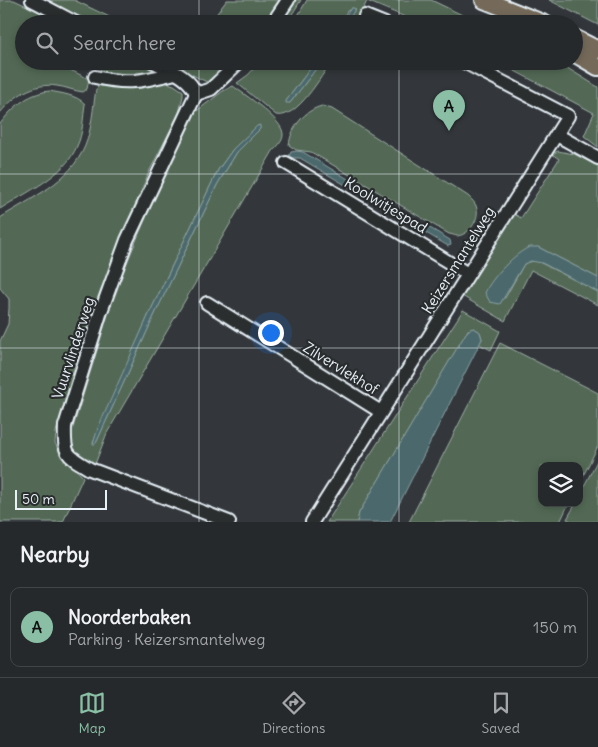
<!DOCTYPE html>
<meta charset="utf-8">
<style>
body{margin:0;font-family:Delius,sans-serif;background:#2e3134;color:#f1f3f6}
.controls{position:absolute;right:15px;bottom:15px;display:grid;overflow:hidden;border-radius:10px;box-shadow:0 2px 8px #0003}
.controls button{width:45px;height:45px;display:grid;place-items:center;padding:0;border:0;border-bottom:1px solid #424548;background:#26292c;color:#f1f3f6;font:25px sans-serif}
.scale{position:absolute;left:15px;bottom:12px;width:92px;box-sizing:border-box;padding-left:5px;border:2px solid #e8f1f8;border-top:0;font-size:14px;line-height:18px;white-space:nowrap;color:#e8f1f8;-webkit-text-stroke:4px #2a2d2e;paint-order:stroke}
.you{position:absolute;left:270px;top:332px;width:18px;height:18px;margin:-12px;border:4px solid #fff;border-radius:50%;background:#1a73e8;box-shadow:0 0 0 8px #1a73e833}
.badge{display:grid;place-items:center;width:32px;height:32px;border-radius:50%;background:#8abfa5;color:#111;font-size:16px;font-weight:700}
.pin{position:absolute;translate:-50% -41px;filter:drop-shadow(0 1px 2px #0008)}
.pin::after{content:'';position:absolute;top:26px;width:18px;height:15px;background:inherit;clip-path:polygon(0 0,100% 0,50% 100%)}
.list{margin:0;padding:0;list-style:none}
h2{display:flex;justify-content:space-between;align-items:center;height:65px;margin:0;padding:0 20px;font-size:21px}
h2 small{font-size:16px;font-weight:400;color:#a4a6a9}
.list li{display:grid;grid-template-columns:32px 1fr auto;gap:15px;align-items:center;box-sizing:border-box;height:80px;margin:0 10px 10px;padding:0 10px;border:1px solid #424548;border-radius:10px}
.list b{display:block;font-size:19px;white-space:nowrap}
.list p{margin:0;font-size:16px;white-space:nowrap;color:#a4a6a9}
.list em{font-size:16px;font-style:normal;color:#a4a6a9}
.icon{flex:none;width:28px;height:28px;fill:none;stroke:currentColor;stroke-width:2;stroke-linecap:round;stroke-linejoin:round}
.map{position:relative;flex:none;width:598px;height:522px;overflow:hidden}
.search{position:absolute;background:#26292c;box-shadow:0 2px 8px #0003;left:15px;right:15px;top:15px;height:55px;display:flex;align-items:center;gap:12px;box-sizing:border-box;padding:0 18px;border-radius:28px;color:#a4a6a9;font-size:19px}
.sheet{height:155px;background:#26292c}
nav{display:flex;justify-content:space-around;align-items:center;box-sizing:border-box;height:70px;border-top:1px solid #424548;background:#26292c;font-size:14px;color:#a4a6a9}
nav a{display:grid;justify-items:center;gap:2px}
nav .on{color:#8abfa5}
.map>svg:first-child{display:block}
</style>
<div class="map">
<svg width="598" height="522" viewBox="0 0 598 522">
<rect width="100%" height="100%" fill="#33373b"/>
<filter id="ink" filterUnits="userSpaceOnUse"><feTurbulence type="fractalNoise" baseFrequency=".02" numOctaves="2"/><feDisplacementMap in="SourceGraphic" scale="10" xChannelSelector="R" yChannelSelector="G"/><feConvolveMatrix kernelMatrix="1 2 1 2 8 2 1 2 1" color-interpolation-filters="sRGB"/></filter>
<g filter="url(#ink)">
<g fill="#536955" stroke="#9eada6" fill-rule="evenodd">
<path d="M0 0H14L65 24H24V61H52L89 79 87 89 83 92C74 91 66 87 57 86 34 82 14 96 0 113Z"/>
<path d="M39 0H74L124 24H86Z"/>
<path d="M227 0H282L268 24H209Z"/>
<path d="M293 0H301L286 24H276Z"/>
<path d="M307 0H431L481 24H422L367 1 356 24H346L354 11V8L347 11 340 24H293Z"/>
<path d="M549 0H598V25Z"/>
<path d="M94 61H147L159 71 132 77 100 73 101 64Z"/>
<path d="M164 61H234L211 84Z"/>
<path d="M261 61H316L286 101 290 103 322 61H332C321 76 297 120 276 115L237 83 248 75Z"/>
<path d="M496 61H556L598 87V147L584 136 594 113Z"/>
<path d="M164 82 174 85 183 91V96L179 113 149 172 111 266 101 289 82 341 56 432 55 443 59 451 83 477 63 522H0V341L8 324 9 308V299L0 288V218C31 198 70 182 85 146 92 129 93 107 96 89L101 84Z"/>
<path d="M233 86C245 95 284 120 283 135 283 141 277 147 273 151L107 433 95 464C80 458 72 452 71 434L116 289 154 198 194 113 223 91ZM259 125 260 129 237 152 217 185 154 316 97 441 96 443H93L149 314 218 170 233 149Z"/>
<path d="M49 91C60 93 77 95 85 104 83 118 83 134 77 146 65 176 26 192 0 209V124C13 107 27 94 49 91Z"/>
<path d="M322 106 332 109 468 196C472 200 476 203 477 209 479 220 469 235 457 236 456 236 451 234 449 234L311 152 296 150 289 145C291 127 305 110 322 106Z"/>
<path d="M558 151 574 154 598 166V278L538 247 508 263 487 289 505 298 524 264 528 262 537 261 598 292V305L531 270 505 321 462 296 514 214 521 218 559 159 552 154Z"/>
<path d="M463 310 500 331 491 350 479 344 482 339 480 332 474 328 468 330 359 513 357 522H327Z"/>
<path d="M500 343 598 393V446L579 484V466H542V503H569L560 522H409Z"/>
<path d="M598 459V522H573L567 519 576 503H579V496Z"/>
</g>
<g fill="#4b696c" stroke="#8a9fa4">
<path d="M351 8H354V11L346 24H340Z"/>
<path d="M316 61H322L290 103H286V101Z"/>
<path d="M260 125V129L237 152 217 185 154 316 97 441 95 444H93L98 428 149 314 218 170 233 149 257 126Z"/>
<path d="M297 151 303 152 450 240 451 245 448 246 300 158H292L289 156 291 152Z"/>
<path d="M530 247H538L598 278V292L542 263 531 261 524 264 500 304 490 302 485 293C491 278 516 252 530 247Z"/>
<path d="M474 328 480 332 482 339 390 522H357L359 513 466 333 470 329Z"/>
</g>
<g fill="none" stroke-linecap="round" stroke-linejoin="round">
<defs>
<g id="minor">
<path d="M32 0 78 24"/>
<path d="M365 16 385 24"/>
<path d="M272 24 288 0"/>
<path d="M152 61C167 69 190 76 196 94"/>
<path d="M95 77C129 85 142 81 175 73"/>
<path d="M196 94 127 240 100 314 65 426C64 455 66 455 90 469L229 522"/>
<path d="M196 94 211 89 240 61"/>
<path d="M557 135 598 158"/>
<path d="M286 163 468 274"/>
<path d="M207 303 381 412"/>
<path d="M312 522 568 116 462 61"/>
</g>
<g id="major">
<path d="M484 0 545 24"/>
<path d="M574 38 598 50"/>
<path d="M574 53 598 67"/>
</g>
</defs>
<use href="#minor" stroke="#e8f1f8" stroke-width="16"/>
<use href="#major" stroke="#e8f1f8" stroke-width="20"/>
<use href="#minor" stroke="#2a2d2e" stroke-width="12"/>
<use href="#major" stroke="#746a5a" stroke-width="16"/>
</g>
</g>
<path fill="none" stroke="#e8f1f8" stroke-width="1" stroke-opacity="0.55" d="M199 0V24M399 0V24M199 61V522M399 61V522M0 174H598M0 348H598"/>
<g text-anchor="middle" dominant-baseline="central" stroke-width="4.5" stroke-linejoin="round" paint-order="stroke">
<g font-size="15" fill="#e8f1f8" stroke="#2a2d2e">
<text transform="translate(386 205) rotate(31)">Koolwitjespad</text>
<text transform="translate(458 260) rotate(-58)">Keizersmantelweg</text>
<text transform="translate(73 348) rotate(-72)">Vuurvlinderweg</text>
<text transform="translate(341 368) rotate(32)">Zilvervlekhof</text>
</g>
</g>
</svg>
<div class="controls">
<button><svg class="icon" aria-label="layers" viewBox="0 0 24 24"><path d="M12 4l9 5-9 5-9-5zM3 14l9 5 9-5"/></svg></button>
</div>
<div class="scale">50 m</div>
<div class="you"></div>
<div class="pin badge" style="left:449px;top:131px">A</div>
<div class="search"><svg class="icon" aria-label="search" viewBox="0 0 24 24"><circle cx="10" cy="10" r="6"/><path d="M15 15l6 6"/></svg>Search here</div>
</div>
<section class="sheet">
<h2>Nearby<small></small></h2>
<ul class="list">
<li><span class="badge">A</span><div><b>Noorderbaken</b><p>Parking · Keizersmantelweg</p></div><em>150 m</em></li>
</ul>
</section>
<nav>
<a class="on"><svg class="icon" aria-label="map" viewBox="0 0 24 24"><path d="M3 6l6-2 6 2 6-2v14l-6 2-6-2-6 2zM9 4v14M15 6v14"/></svg>Map</a>
<a><svg class="icon" aria-label="directions" viewBox="0 0 24 24"><path d="M12 3l9 9-9 9-9-9zM9 14v-3h6M13 9l2 2-2 2"/></svg>Directions</a>
<a><svg class="icon" aria-label="saved" viewBox="0 0 24 24"><path d="M7 4h10v16l-5-4-5 4z"/></svg>Saved</a>
</nav>
